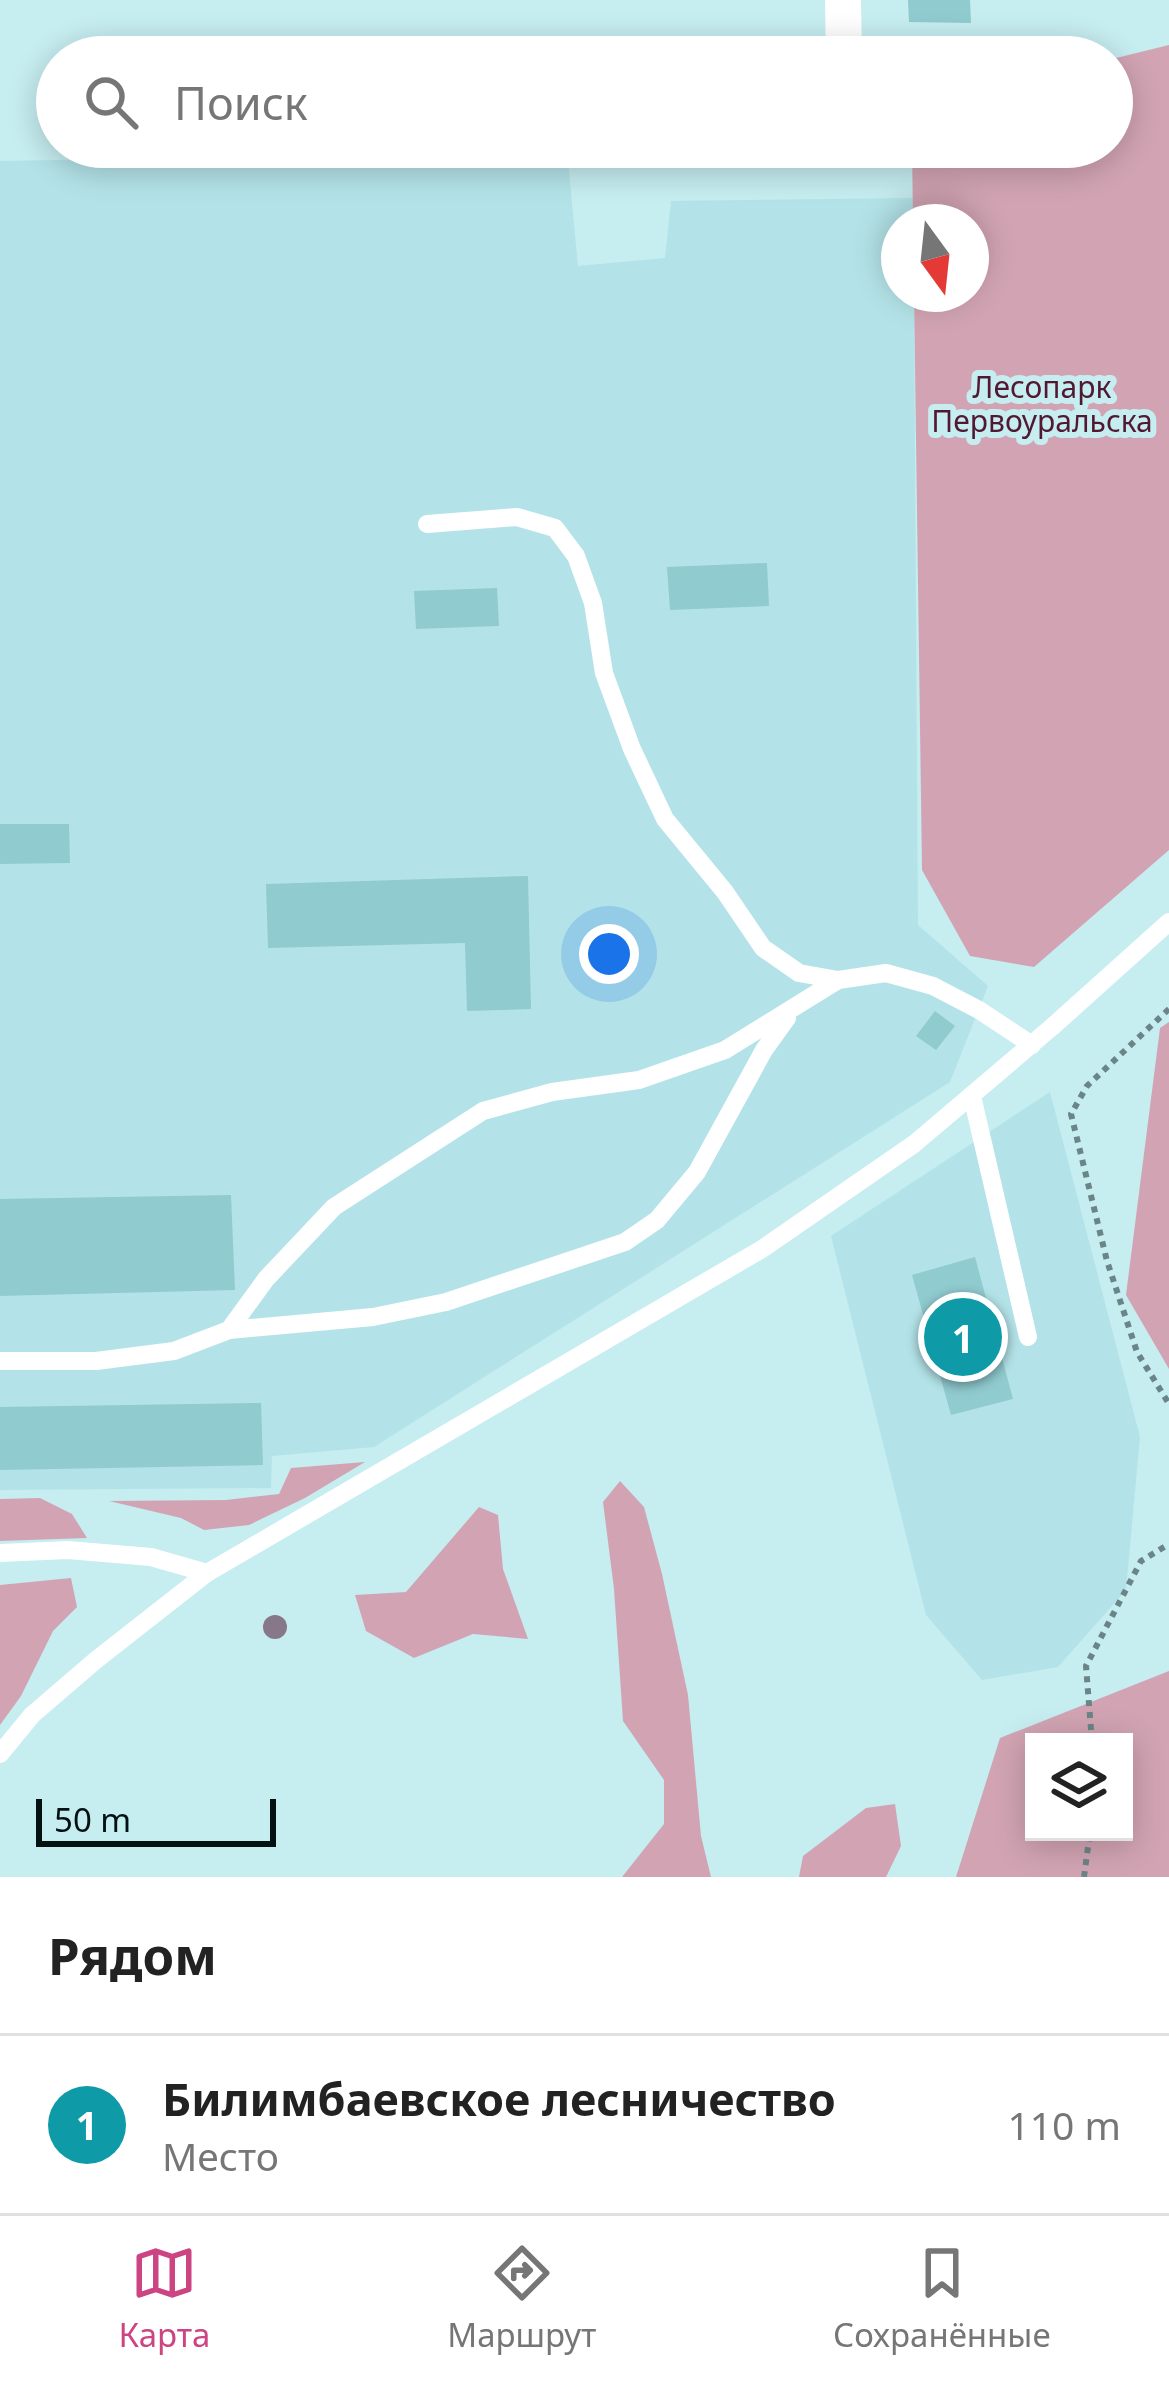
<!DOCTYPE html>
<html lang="ru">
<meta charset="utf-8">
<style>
body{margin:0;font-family:"Noto Sans",sans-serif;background:#f2f2f2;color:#222}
.controls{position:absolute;right:36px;bottom:36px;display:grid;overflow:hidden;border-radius:0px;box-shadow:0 6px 30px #0003}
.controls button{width:108px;height:108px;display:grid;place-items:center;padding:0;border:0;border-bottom:3px solid #e0e0e0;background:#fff;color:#222;font:60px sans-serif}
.compass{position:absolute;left:881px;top:204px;width:108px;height:108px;border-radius:50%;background:#fff;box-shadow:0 6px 30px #0003;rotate:165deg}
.scale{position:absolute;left:36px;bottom:30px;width:240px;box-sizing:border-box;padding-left:12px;border:6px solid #041112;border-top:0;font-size:33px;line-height:42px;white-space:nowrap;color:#041112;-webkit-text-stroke:9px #c6edf0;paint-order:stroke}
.you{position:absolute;left:609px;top:954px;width:42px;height:42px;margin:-30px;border:9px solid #fff;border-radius:50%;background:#1a73e8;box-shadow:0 0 0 18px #1a73e833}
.badge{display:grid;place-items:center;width:78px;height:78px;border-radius:50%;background:#cc4481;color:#fff;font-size:39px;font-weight:700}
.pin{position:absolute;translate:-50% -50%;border:6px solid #fff;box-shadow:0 3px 12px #0006}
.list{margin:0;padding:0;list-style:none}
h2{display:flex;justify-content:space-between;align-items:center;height:156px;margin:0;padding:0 48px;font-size:51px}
h2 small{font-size:39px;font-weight:400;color:#767676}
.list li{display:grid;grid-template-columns:78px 1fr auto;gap:36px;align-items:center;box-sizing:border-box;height:180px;padding:0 48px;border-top:3px solid #e0e0e0}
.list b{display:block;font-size:45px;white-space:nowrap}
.list p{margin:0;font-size:39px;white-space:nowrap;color:#767676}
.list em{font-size:39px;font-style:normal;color:#767676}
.icon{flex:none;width:66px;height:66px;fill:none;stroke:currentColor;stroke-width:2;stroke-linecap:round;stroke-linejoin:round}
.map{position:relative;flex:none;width:1169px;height:1877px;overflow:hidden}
.search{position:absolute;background:#fff;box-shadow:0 6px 30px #0003;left:36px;right:36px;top:36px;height:132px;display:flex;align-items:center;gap:30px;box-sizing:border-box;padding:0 42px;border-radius:66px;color:#767676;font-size:45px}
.sheet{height:336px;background:#fff}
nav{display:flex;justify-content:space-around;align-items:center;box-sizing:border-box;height:168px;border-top:3px solid #e0e0e0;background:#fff;font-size:33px;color:#767676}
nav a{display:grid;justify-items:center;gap:6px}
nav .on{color:#cc4481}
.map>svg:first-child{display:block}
</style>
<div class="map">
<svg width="1169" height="1877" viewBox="0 0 1169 1877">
<rect width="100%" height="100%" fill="#c6edf0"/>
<g fill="#b3e3e8">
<path d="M567 151 578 266 665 258 671 201 913 198V222H899V294H914L918 925 988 986 950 1082 374 1447 272 1456 271 1488 0 1490V161Z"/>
<path d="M1050 1092 1140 1437 1126 1590 1058 1667 982 1680 926 1615 831 1236Z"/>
</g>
<g fill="#d2a4b3" fill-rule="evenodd">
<path d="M1169 45V850L1034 967 970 956 922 870 914 294H971V222H913L912 147H1112V59Z"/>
<path d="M1169 1022V1369L1126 1295 1160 1028Z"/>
<path d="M365 1462 305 1498 249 1525 204 1530 181 1518 109 1501 226 1500 279 1494 291 1468Z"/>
<path d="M620 1481 644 1507 662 1574 688 1695 701 1836 711 1877H622L664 1824V1780L623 1721 614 1589 603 1502Z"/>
<path d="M40 1498 72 1514 87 1538 0 1541V1499Z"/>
<path d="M479 1507 498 1515 503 1569 528 1639 473 1634 414 1658 366 1631 355 1595 406 1592Z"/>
<path d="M71 1578 77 1607 53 1631 21 1696 0 1725V1585Z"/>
<path d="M1169 1671V1877H956L1000 1738ZM1034 1742H1124V1832H1034Z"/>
<path d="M895 1804 901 1846 886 1877H799L803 1856 866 1808Z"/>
</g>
<g fill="#90cbd0">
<path d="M908 0H970L971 23 909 22Z"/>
<path d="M767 563 769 606 670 610 667 567Z"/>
<path d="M497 588 499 626 416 629 414 591Z"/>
<path d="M0 824H69L70 863 0 864Z"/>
<path d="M528 876 531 1009 467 1011 465 943 268 948 266 884Z"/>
<path d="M935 1011 955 1026 936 1050 916 1036Z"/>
<path d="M231 1195 235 1290 0 1296V1199Z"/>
<path d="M975 1257 1013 1399 951 1415 912 1275Z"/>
<path d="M261 1403 263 1465 0 1470V1407Z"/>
</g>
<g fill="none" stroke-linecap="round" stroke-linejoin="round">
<g stroke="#6a8587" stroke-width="6" stroke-dasharray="6 6" stroke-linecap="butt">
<path d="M1169 1009 1087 1086 1071 1114 1107 1261 1137 1352 1169 1404"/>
<path d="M1092 1742 1086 1666 1141 1561 1169 1544"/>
<path d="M1084 1877 1090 1832"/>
</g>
<g stroke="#fff" stroke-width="18">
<path d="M427 524 517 517 555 528 576 556 593 603 604 673 632 749 665 819 725 892 763 948 799 973 838 980"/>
<path d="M972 1096 1028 1337"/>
<path d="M229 1330 373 1317 446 1302 625 1242 657 1220 697 1172 764 1050 787 1018"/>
<path d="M0 1361H96L174 1351 229 1330 266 1279 334 1207 483 1111 552 1092 639 1080 725 1050 838 980 886 973 933 986 979 1010 1032 1045"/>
<path d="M0 1553 68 1550 151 1557 207 1573"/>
<path d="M0 1754 32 1715 96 1660 207 1573 762 1249 914 1144 1052 1027 1169 922"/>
</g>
<path stroke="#fff" stroke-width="36" d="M843 0 844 57"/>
</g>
<circle fill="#867888" cx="275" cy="1627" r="12"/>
<g text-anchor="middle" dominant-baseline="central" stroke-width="12" stroke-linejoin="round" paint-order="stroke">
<g font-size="30" fill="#521832" stroke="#c6edf0">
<text x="1042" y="386">Лесопарк<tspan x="1042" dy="34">Первоуральска</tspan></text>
</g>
</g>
</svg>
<div class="controls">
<button><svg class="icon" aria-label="layers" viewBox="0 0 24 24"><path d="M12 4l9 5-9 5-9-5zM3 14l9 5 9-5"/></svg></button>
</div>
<svg class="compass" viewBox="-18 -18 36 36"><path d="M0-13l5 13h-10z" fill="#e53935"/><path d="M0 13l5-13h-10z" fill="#767676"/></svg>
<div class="scale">50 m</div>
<div class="you"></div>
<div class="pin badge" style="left:963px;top:1337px;background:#0f9aa8">1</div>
<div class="search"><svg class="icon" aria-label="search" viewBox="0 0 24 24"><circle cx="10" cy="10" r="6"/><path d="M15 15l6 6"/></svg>Поиск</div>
</div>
<section class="sheet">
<h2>Рядом<small></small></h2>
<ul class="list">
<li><span class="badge" style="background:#0f9aa8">1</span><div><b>Билимбаевское лесничество</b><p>Место</p></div><em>110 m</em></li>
</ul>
</section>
<nav>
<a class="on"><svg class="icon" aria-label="map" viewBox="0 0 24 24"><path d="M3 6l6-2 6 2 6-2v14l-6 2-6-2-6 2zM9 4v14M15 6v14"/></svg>Карта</a>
<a><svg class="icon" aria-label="directions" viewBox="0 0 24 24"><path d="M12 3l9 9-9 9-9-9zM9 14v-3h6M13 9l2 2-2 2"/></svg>Маршрут</a>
<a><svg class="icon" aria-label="saved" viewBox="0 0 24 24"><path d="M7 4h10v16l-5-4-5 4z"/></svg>Сохранённые</a>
</nav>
